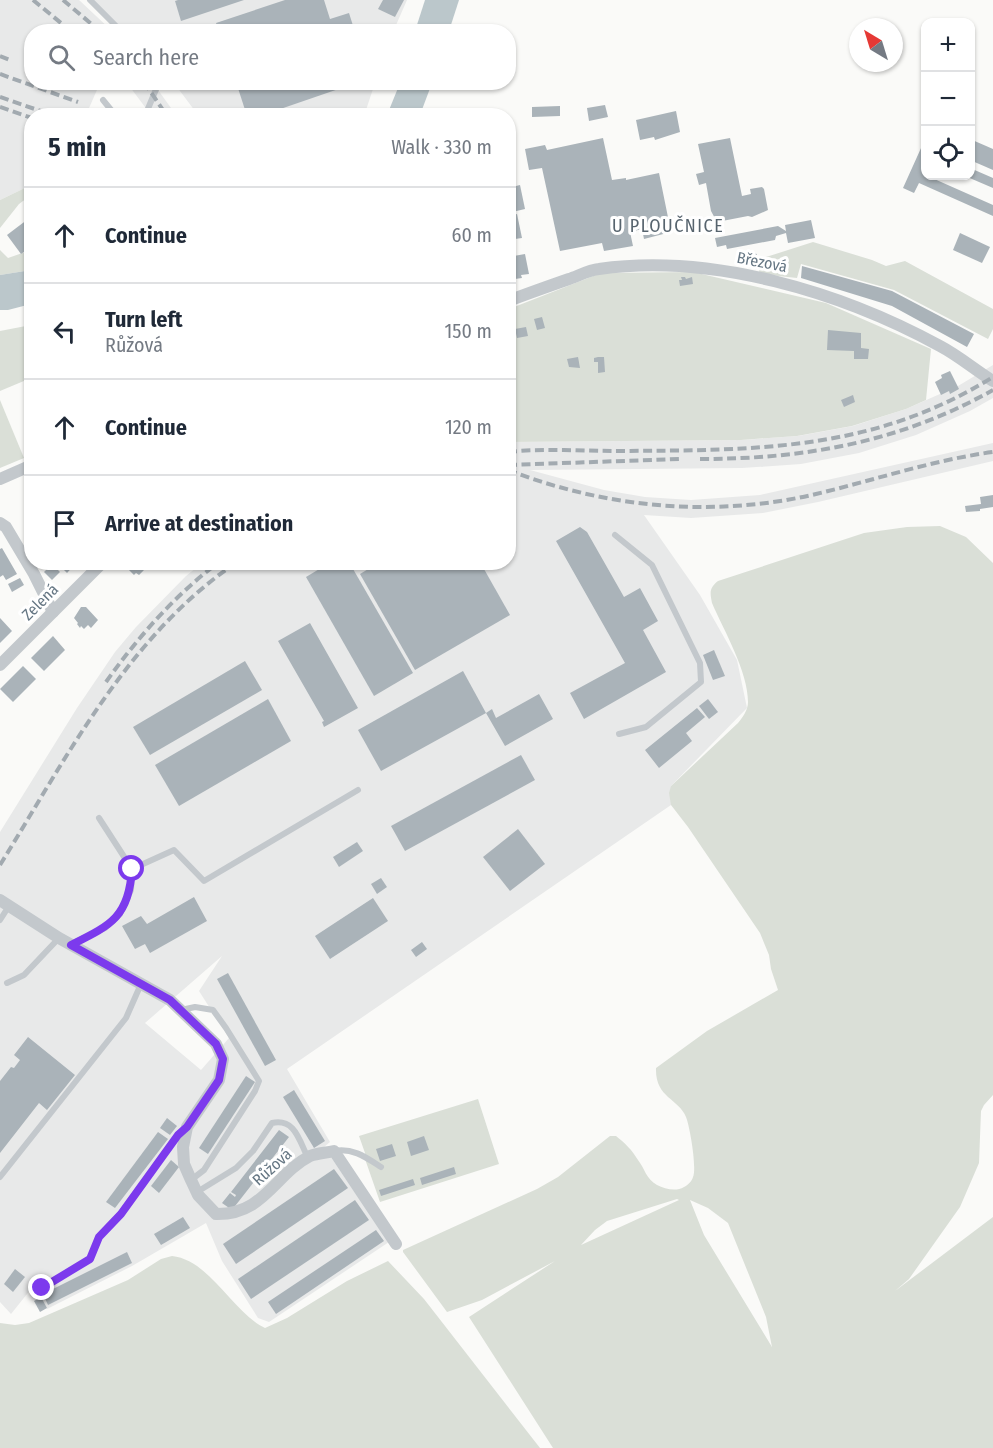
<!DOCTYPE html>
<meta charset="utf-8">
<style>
body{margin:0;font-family:"Fira Sans Condensed",sans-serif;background:#f2f2f3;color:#1f2937}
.controls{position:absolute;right:18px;top:18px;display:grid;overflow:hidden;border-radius:12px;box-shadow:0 2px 4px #0004}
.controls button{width:54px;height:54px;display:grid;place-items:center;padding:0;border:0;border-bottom:2px solid #e0e1e3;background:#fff;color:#1f2937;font:30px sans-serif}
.compass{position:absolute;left:849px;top:18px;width:54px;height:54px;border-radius:50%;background:#fff;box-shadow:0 2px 4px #0004;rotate:322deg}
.stop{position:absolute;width:18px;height:18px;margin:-14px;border:4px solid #7c3aed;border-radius:50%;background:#fff}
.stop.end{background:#7c3aed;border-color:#fff;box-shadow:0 2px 6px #0008}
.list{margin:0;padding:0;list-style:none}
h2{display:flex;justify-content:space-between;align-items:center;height:78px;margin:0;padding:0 24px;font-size:26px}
h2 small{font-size:20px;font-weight:400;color:#747a83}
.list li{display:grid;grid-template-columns:39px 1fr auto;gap:18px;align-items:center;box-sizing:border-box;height:96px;padding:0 24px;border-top:2px solid #e0e1e3}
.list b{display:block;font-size:22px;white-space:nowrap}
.list p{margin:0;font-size:20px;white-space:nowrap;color:#747a83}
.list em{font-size:20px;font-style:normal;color:#747a83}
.icon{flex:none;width:33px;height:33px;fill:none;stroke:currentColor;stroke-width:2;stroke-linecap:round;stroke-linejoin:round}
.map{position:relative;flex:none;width:993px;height:1448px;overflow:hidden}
.search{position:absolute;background:#fff;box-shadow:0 2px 4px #0004;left:24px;top:24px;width:492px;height:66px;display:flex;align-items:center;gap:15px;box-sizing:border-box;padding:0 21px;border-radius:24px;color:#747a83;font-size:22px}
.panel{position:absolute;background:#fff;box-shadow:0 2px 4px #0004;left:24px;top:108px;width:492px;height:462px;border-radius:24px}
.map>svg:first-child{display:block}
</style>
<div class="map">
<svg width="993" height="1448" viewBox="0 0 993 1448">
<rect width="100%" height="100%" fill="#fafaf8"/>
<g fill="#e8e9e9" fill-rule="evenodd">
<path d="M0 0H79L112 31 32 32V82L100 83 86 115 32 116 31 185 0 200Z"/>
<path d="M91 0H407L393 32 123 31Z"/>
<path d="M127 83H153L176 115H151Z"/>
<path d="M174 83H375L364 116 198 115Z"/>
<path d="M993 365V398L970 411 916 435 859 453 801 464 742 468 530 470 604 490 645 497 691 500 760 495 993 443V461L818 502 763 513 691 518 644 515 700 595 737 660 747 708 671 786V805L287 1069 330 1142 324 1147 389 1242 269 1322 258 1318 222 1261 206 1223 132 1266 47 1309 35 1284 11 1314 0 1302V832L77 708 115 652 136 627 186 576 202 563 508 562 509 442 741 440 798 436 853 426 906 409 958 386ZM222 956 199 991 229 1038 201 1070 145 1023Z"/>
</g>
<g fill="#dadfd7" fill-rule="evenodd">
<path d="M31 185V195L19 204 0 228V200Z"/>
<path d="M813 242 872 260 886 266 905 261 993 309V329L988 339 894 290 801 264 797 278 759 274 760 259Z"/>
<path d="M0 250 8 258 31 250V270L0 275Z"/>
<path d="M693 272 826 303 931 349 926 400 906 409 852 426 797 436 741 440 509 442V309L601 273Z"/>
<path d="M31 325V378L0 391V331Z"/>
<path d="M0 400 24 458 0 468Z"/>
<path d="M940 526 966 537 993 563V1095L984 1105 981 1111 979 1163 960 1207 909 1279 895 1291 993 1217V1448H553L469 1317 555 1261 482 1300 447 1312 403 1252V1250L537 1189 558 1177 610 1136H616C625 1143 632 1150 638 1160 645 1169 646 1179 657 1185 665 1189 676 1192 684 1187 688 1185 692 1181 693 1177 697 1168 690 1127 686 1117 678 1098 655 1098 656 1068L707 1031 778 990 771 969 769 955 760 933 688 827 671 805 669 793 671 786 738 723C743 717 748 710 748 702 748 671 724 631 712 603 710 593 709 588 718 581L864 533 907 527ZM677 1199 679 1200 581 1245 595 1230 607 1221ZM690 1200 708 1208 728 1223 766 1317 772 1347 704 1235Z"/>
<path d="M478 1099 499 1164 380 1202 365 1159V1153L359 1136Z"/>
<path d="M172 1256C210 1260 233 1313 265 1328L287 1318 347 1281 388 1261 424 1299 540 1448H0V1323L15 1325 29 1323 128 1280 161 1259Z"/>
</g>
<g fill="#bbc7cb">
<path d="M425 0H459L449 31H415Z"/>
<path d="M400 83H432L420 115H387Z"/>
<path d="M31 270V304L8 310H0V275Z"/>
</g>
<g fill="#aab3b9">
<path d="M178 0H244L181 21 175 1Z"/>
<path d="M285 0H324L330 19 349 13 355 32H219L216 23Z"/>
<path d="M383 0H404L395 17 378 9Z"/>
<path d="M236 82H356V83L260 116H247Z"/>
<path d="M605 105 608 117 589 121 587 108Z"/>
<path d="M560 106V116L532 117V107Z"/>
<path d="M676 111 680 132 655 140 654 137 640 140 636 120Z"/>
<path d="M926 137V167L923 174 993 205V216L919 183 914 193 903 188Z"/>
<path d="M603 138 612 180 626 178V180L659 173 671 232 644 239 642 229 630 232 633 246 604 251 602 243 560 251 542 168 529 170 525 149 545 145 547 150Z"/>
<path d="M730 138 742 196 751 194 750 189 762 187 764 189 768 210 752 217 748 216 717 222 711 211 706 183 699 185 696 174 704 172 698 144Z"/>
<path d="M970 139 993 149V170L970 160Z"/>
<path d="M970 168 993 178V188L965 176H970Z"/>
<path d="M520 185 525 209 508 213V188Z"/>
<path d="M517 214 522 238 508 240V216Z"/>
<path d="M32 216V246L21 254 7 235Z"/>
<path d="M811 220 815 238 788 243 786 233 776 236 775 240 727 249 726 245 717 247 715 238 778 226 786 231 785 225Z"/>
<path d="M960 233 990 247 982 263 953 250Z"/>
<path d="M742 251 757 254 755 265 739 262Z"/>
<path d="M525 254 529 274 521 275 522 278 508 280V257Z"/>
<path d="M802 266 892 291 974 334 967 347 892 306 801 278Z"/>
<path d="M681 277H685L686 279 692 277 693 284 680 286 679 280H682Z"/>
<path d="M542 317 545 328 537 330 534 319Z"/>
<path d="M526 327 528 336 517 338 515 329Z"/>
<path d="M828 330 861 333V348L869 349 868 359H854V351L827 350Z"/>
<path d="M578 357 580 368 569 367 567 359Z"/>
<path d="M598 357H604L605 372 598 373V362H594V358Z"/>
<path d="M950 371 959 389 950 394 949 391 941 395 935 382 942 378 941 375Z"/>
<path d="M853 395 855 402 844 407 841 400Z"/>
<path d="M993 495V507L980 509V511L966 512 965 506 981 504 980 497Z"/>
<path d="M580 527 587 532 624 597 640 588 658 621 643 630 666 672 584 719 570 693 625 663 556 541Z"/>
<path d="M2 548 17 574 6 580 3 575 0 577V549Z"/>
<path d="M56 562H77L67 573Z"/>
<path d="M129 562H142L144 565 141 568 144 570 139 575 136 573 134 575 125 566Z"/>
<path d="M331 562H349L413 673 374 696 306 577Z"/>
<path d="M380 562H480L510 615 415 670 360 574Z"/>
<path d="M52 564 60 572 52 580 44 572Z"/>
<path d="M20 578 24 585 12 592 8 584Z"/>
<path d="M81 607H86L98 620 91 628 88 625 84 629 81 626 80 628 77 624 78 623 74 618Z"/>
<path d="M0 618 12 631 0 643Z"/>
<path d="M310 623 358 708 324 727 322 722 324 721 278 641Z"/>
<path d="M53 636 65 650 44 671 31 658Z"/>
<path d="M714 650 725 676 713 680 703 655Z"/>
<path d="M245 661 262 690 150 755 133 727Z"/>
<path d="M23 666 36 679 13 702 0 689Z"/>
<path d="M463 671 486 713 381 771 358 730Z"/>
<path d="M539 694 553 719 505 746 486 713 492 709 496 718Z"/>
<path d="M268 699 291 741 179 806 155 765Z"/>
<path d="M708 699 718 712 709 719 699 706Z"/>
<path d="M697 708 705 717 686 733 692 741 659 768 645 750Z"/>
<path d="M521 755 535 780 405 851 391 826Z"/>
<path d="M518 829 545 864 510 891 483 857Z"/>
<path d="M357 842 363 851 339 867 333 857Z"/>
<path d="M381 878 387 887 377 894 371 884Z"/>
<path d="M194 897 207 921 150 953 145 944 135 949 122 926 141 916 147 924Z"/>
<path d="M373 898 388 921 330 959 315 936Z"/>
<path d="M422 942 427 949 416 957 411 950Z"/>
<path d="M228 973 276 1060 265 1066 217 979Z"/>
<path d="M28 1037 75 1075 47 1110 39 1103 0 1153V1081L11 1067 14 1068 20 1060 14 1055Z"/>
<path d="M246 1076 255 1082 208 1154 199 1148Z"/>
<path d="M294 1090 325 1141 314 1148 283 1097Z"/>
<path d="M167 1118 177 1126 170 1135 160 1128Z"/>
<path d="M279 1130 289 1137 232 1210 222 1203 230 1193 235 1197 236 1195 231 1192Z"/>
<path d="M158 1132 168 1139 115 1208 106 1202Z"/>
<path d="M424 1136 429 1150 411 1156 407 1142Z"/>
<path d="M392 1144 396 1156 380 1161 376 1149Z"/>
<path d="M171 1160 179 1167 159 1193 151 1186Z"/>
<path d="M454 1167 456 1174 422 1185 420 1178Z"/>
<path d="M334 1169 348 1188 236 1264 223 1244Z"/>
<path d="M413 1179 415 1185 381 1196 379 1190Z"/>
<path d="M355 1200 369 1220 251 1299 238 1279Z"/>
<path d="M183 1217 190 1228 161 1245 154 1234Z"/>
<path d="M376 1230 384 1241 276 1314 268 1302Z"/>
<path d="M127 1252 132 1263 48 1305 43 1294Z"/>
<path d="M15 1269 25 1277 13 1292 4 1284Z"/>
<path d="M41 1297 47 1308 40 1312 34 1301Z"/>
</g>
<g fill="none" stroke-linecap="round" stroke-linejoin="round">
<g stroke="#c3c8cc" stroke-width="6">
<path d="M90 0 122 32"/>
<path d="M103 100 116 116"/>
<path d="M145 116 159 82"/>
<path d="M615 535 652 565 700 663 701 682 646 727 619 734"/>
<path d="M132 869 174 850 204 881 358 790"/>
<path d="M0 920 9 906"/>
<path d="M71 944 105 928 120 914 131 890 132 869 99 818"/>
<path d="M7 983 24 975 59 938"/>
<path d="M181 1010 195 1007 213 1010 226 1028 259 1081 255 1091 204 1170 191 1180"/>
<path d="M334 1151C352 1147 367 1158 381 1167"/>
<path d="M0 1177 126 1018 141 984"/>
<path d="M197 1192 236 1168 253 1151 272 1123C295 1118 299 1140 308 1158"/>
<path d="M42 1288 90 1259 99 1237 121 1213 178 1135 184 1129"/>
</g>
<g stroke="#c3c8cc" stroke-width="12">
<path d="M508 301C529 293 549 286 569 279 578 276 589 270 599 269 712 253 841 292 940 346 959 356 975 370 993 381"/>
<path d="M0 479 32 465"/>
<path d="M0 523 6 527 34 574 53 612"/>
<path d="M0 665 103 562"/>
<path d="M0 900 59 938 170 1000 216 1044 223 1059 219 1080 187 1127 183 1147 184 1164 191 1180 198 1195 216 1214C264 1215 275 1174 310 1156 317 1153 326 1153 334 1151L396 1244"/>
</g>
<g stroke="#a2aab0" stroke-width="4" stroke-dasharray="9 4.5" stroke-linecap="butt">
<path d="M33 0 72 32"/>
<path d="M63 0 101 32"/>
<path d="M0 56 12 61"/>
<path d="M0 74 78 102"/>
<path d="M144 82 167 116"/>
<path d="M0 97 55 116"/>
<path d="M0 107 32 118"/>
<path d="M508 452C544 448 582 451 618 451 755 450 872 452 993 377"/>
<path d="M700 459C806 459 900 442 993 390"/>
<path d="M508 465 679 459"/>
<path d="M508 470C606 508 714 518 816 494 875 480 933 460 993 452"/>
<path d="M106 682C138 637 175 595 219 562"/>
<path d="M0 865C67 757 128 636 237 562"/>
</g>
</g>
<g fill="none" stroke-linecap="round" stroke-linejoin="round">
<path stroke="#7c3aed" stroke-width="8" d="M42 1288 90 1259 99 1237 121 1214 178 1135 187 1127 219 1080 223 1059 216 1044 170 1000 71 945C111 925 129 917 132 869"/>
</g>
<g text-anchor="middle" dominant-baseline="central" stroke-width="6" stroke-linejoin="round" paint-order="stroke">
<g font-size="16" fill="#657683" stroke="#fff">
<text transform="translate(762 262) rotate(11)">Březová</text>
<text transform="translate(40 602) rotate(-45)">Zelená</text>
<text transform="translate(272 1167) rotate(-42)">Růžová</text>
</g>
<g font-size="18" letter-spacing="1.5" fill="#57646e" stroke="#fff">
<text x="668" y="226">U PLOUČNICE</text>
</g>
</g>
</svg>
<div class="controls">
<button>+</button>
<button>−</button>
<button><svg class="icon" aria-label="locate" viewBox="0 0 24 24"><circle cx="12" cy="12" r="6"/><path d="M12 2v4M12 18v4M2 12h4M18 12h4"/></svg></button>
</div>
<svg class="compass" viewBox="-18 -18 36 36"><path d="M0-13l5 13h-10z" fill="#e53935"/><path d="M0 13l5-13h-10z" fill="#747a83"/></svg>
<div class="stop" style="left:132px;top:869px"></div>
<div class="stop end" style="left:42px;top:1288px"></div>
<div class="search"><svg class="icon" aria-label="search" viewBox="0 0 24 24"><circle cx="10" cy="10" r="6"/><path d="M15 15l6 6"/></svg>Search here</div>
<section class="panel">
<h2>5 min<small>Walk · 330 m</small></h2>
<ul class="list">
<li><svg class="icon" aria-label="ahead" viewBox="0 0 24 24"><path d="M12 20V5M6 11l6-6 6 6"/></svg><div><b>Continue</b></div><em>60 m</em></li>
<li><svg class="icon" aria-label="left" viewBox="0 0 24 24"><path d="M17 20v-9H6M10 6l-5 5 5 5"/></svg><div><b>Turn left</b><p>Růžová</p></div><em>150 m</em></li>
<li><svg class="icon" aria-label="ahead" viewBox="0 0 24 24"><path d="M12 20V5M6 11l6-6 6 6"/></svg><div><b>Continue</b></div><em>120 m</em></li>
<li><svg class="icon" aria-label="arrive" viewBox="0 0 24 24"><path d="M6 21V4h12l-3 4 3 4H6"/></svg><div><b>Arrive at destination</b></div></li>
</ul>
</section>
</div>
